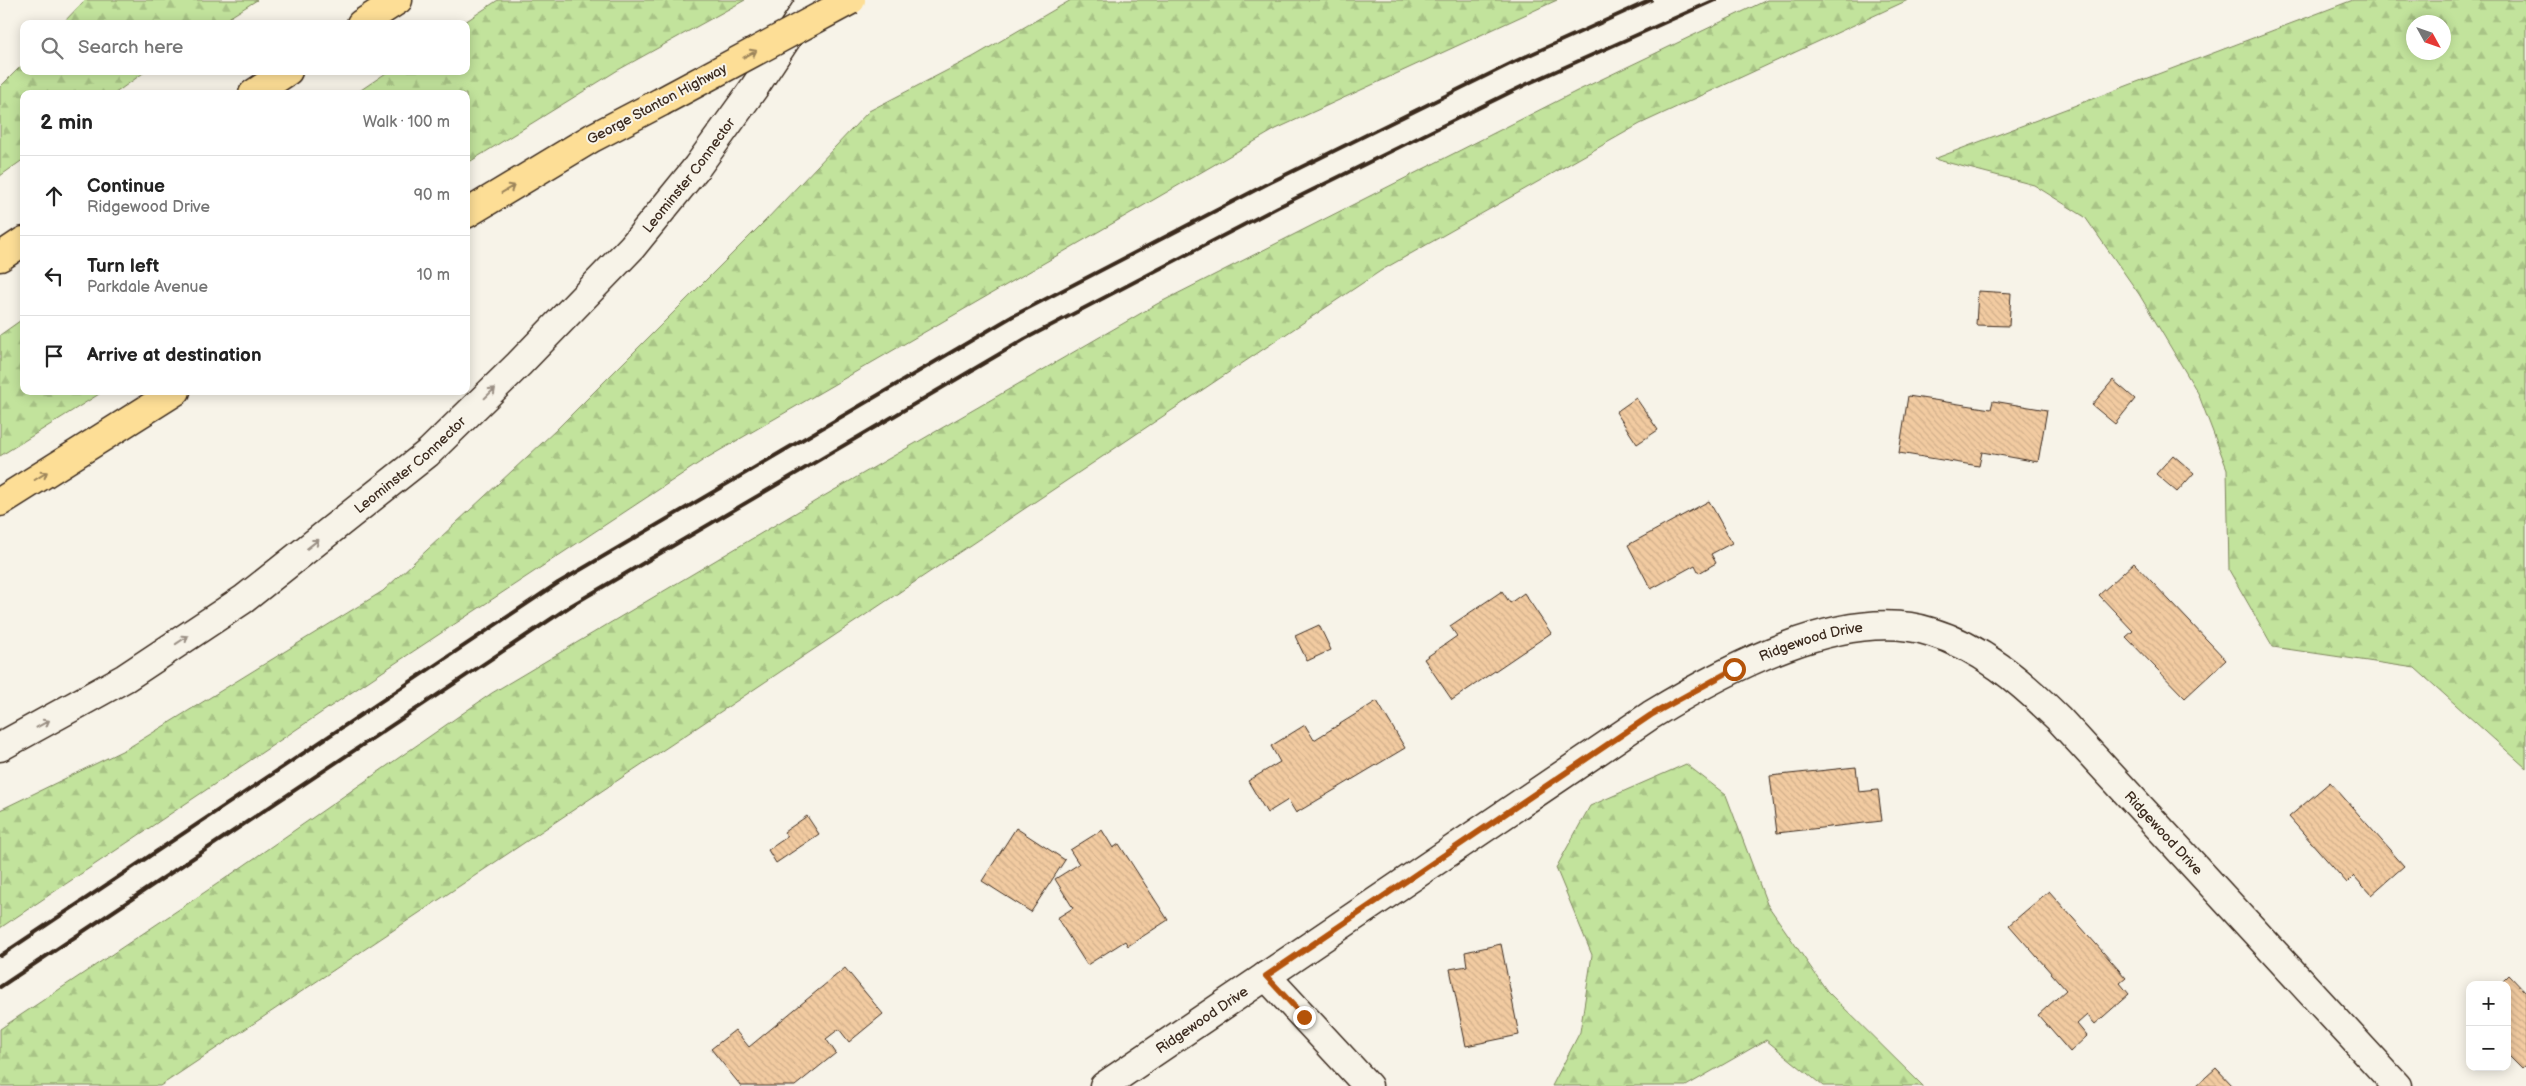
<!DOCTYPE html>
<meta charset="utf-8">
<style>
body{margin:0;font-family:"Balsamiq Sans",sans-serif;background:#f6f6f6;color:#222}
.controls{position:absolute;right:15px;bottom:15px;display:grid;overflow:hidden;border-radius:10px;box-shadow:0 2px 12px #0003}
.controls button{width:45px;height:45px;display:grid;place-items:center;padding:0;border:0;border-bottom:1px solid #e0e0e0;background:#fff;color:#222;font:25px sans-serif}
.compass{position:absolute;left:2406px;top:15px;width:45px;height:45px;border-radius:50%;background:#fff;box-shadow:0 2px 12px #0003;rotate:130deg}
.stop{position:absolute;width:15px;height:15px;margin:-11px;border:4px solid #b45309;border-radius:50%;background:#fff}
.stop.end{background:#b45309;border-color:#fff;box-shadow:0 1px 5px #0008}
.list{margin:0;padding:0;list-style:none}
h2{display:flex;justify-content:space-between;align-items:center;height:65px;margin:0;padding:0 20px;font-size:21px}
h2 small{font-size:16px;font-weight:400;color:#767676}
.list li{display:grid;grid-template-columns:32px 1fr auto;gap:15px;align-items:center;box-sizing:border-box;height:80px;padding:0 20px;border-top:1px solid #e0e0e0}
.list b{display:block;font-size:19px;white-space:nowrap}
.list p{margin:0;font-size:16px;white-space:nowrap;color:#767676}
.list em{font-size:16px;font-style:normal;color:#767676}
.icon{flex:none;width:28px;height:28px;fill:none;stroke:currentColor;stroke-width:2;stroke-linecap:round;stroke-linejoin:round}
.map{position:relative;flex:none;width:2526px;height:1086px;overflow:hidden}
.search{position:absolute;background:#fff;box-shadow:0 2px 12px #0003;left:20px;top:20px;width:450px;height:55px;display:flex;align-items:center;gap:12px;box-sizing:border-box;padding:0 18px;border-radius:10px;color:#767676;font-size:19px}
.panel{position:absolute;background:#fff;box-shadow:0 2px 12px #0003;left:20px;top:90px;width:450px;height:305px;border-radius:10px}
.map>svg:first-child{display:block}
</style>
<div class="map">
<svg width="2526" height="1086" viewBox="0 0 2526 1086">
<defs>
<pattern id="forest-firs" width="22" height="20" patternUnits="userSpaceOnUse" patternTransform="scale(1.25)"><rect width="22" height="20" fill="#c2e39c"/><path d="M5 1l3.5 6h-7zM16 11l3.5 6h-7z" fill="#a8c386"/></pattern>
<pattern id="building-back-hatch" width="6" height="6" patternUnits="userSpaceOnUse" patternTransform="scale(1.25)"><rect width="6" height="6" fill="#f2cba1"/><path d="M-1 5l2 2M0 0l6 6M5-1l2 2" fill="none" stroke="#d0ae8a"/></pattern>
</defs>
<rect width="100%" height="100%" fill="#f7f3e8"/>
<filter id="ink" filterUnits="userSpaceOnUse"><feTurbulence type="fractalNoise" baseFrequency=".02" numOctaves="2"/><feDisplacementMap in="SourceGraphic" scale="10" xChannelSelector="R" yChannelSelector="G"/><feConvolveMatrix kernelMatrix="1 2 1 2 8 2 1 2 1" color-interpolation-filters="sRGB"/></filter>
<g filter="url(#ink)">
<g fill="url(#forest-firs)" stroke="#7e865d" fill-rule="evenodd">
<path d="M85 0H257L219 24H62Z"/>
<path d="M498 0H745L618 70 466 164V94H355L389 71H466V24H462Z"/>
<path d="M1071 0H1557L1276 129 705 459 385 670 0 928V810L128 748 383 591 556 430 766 220 869 111 973 57Z"/>
<path d="M1767 0H1908L1640 124 1382 270 160 1086H0V1029L223 880 492 693 824 496 1157 304 1577 91Z"/>
<path d="M2353 0H2526V768L2415 668 2273 647 2229 570 2227 469 2198 393 2139 294 2085 217 2034 185 1934 159ZM2414 22H2444V52H2414Z"/>
<path d="M24 63V71H146L114 94H24V159L0 176V87Z"/>
<path d="M24 318V391H104L0 456V335Z"/>
<path d="M1686 764 1726 795 1767 904 1827 991 1923 1086H1823L1766 1040 1686 1086H1552L1580 1032 1592 955 1556 868 1590 806Z"/>
</g>
<g fill="url(#building-back-hatch)" stroke="#3b2a1e">
<path d="M1978 291 2011 293 2009 326 1976 325Z"/>
<path d="M2113 380 2135 399 2115 424 2092 405Z"/>
<path d="M1908 396 1991 409 1993 401 2047 410 2038 462 1982 452 1979 466 1899 453Z"/>
<path d="M1636 398 1658 430 1637 444 1616 412Z"/>
<path d="M2173 455 2194 473 2177 492 2156 474Z"/>
<path d="M1709 501 1732 543 1711 554 1716 563 1699 573 1695 565 1651 589 1628 545Z"/>
<path d="M2134 563 2226 660 2185 698 2126 637 2133 631 2099 595Z"/>
<path d="M1502 591 1510 603 1524 593 1551 633 1452 700 1424 659 1457 636 1450 626Z"/>
<path d="M1319 625 1331 650 1307 661 1295 636Z"/>
<path d="M1377 701 1405 748 1296 813 1288 800 1267 813 1248 781 1280 762 1271 746 1305 725 1314 740Z"/>
<path d="M1856 767 1859 792 1878 790 1882 821 1777 833 1770 776Z"/>
<path d="M2330 782 2404 866 2371 895 2354 876 2347 883 2289 817Z"/>
<path d="M807 816 819 834 776 863 768 850 787 837 784 832Z"/>
<path d="M1016 828 1065 860 1031 912 982 881Z"/>
<path d="M1102 830 1113 848 1119 844 1168 920 1128 946 1125 941 1087 965 1057 918 1073 908 1055 879 1079 864 1070 850Z"/>
<path d="M2049 891 2126 978 2120 983 2129 994 2095 1024 2087 1015 2077 1024 2087 1036 2070 1052 2038 1015 2066 990 2009 925Z"/>
<path d="M1501 944 1519 1035 1466 1046 1450 969 1467 966 1465 952Z"/>
<path d="M845 968 883 1014 849 1042 839 1029 826 1039 836 1053 795 1086H741L711 1049 735 1030 749 1047Z"/>
<path d="M2509 975 2526 993V1065L2522 1069 2507 1054V985H2499Z"/>
<path d="M2216 1068 2233 1086H2196Z"/>
</g>
<g fill="none" stroke-linecap="round" stroke-linejoin="round">
<defs>
<g id="street">
<path d="M1266 976 1368 1086"/>
<path id="s1" d="M1104 1086 1651 715C1723 671 1844 604 1931 632 1981 647 2021 682 2058 718L2397 1086"/>
</g>
<g id="secondary">
<path id="s2" d="M0 747 125 678 244 599 428 453 519 364 632 247 697 167 754 88 812 0"/>
</g>
<g id="highway">
<path d="M361 24 398 0"/>
<path d="M253 94 288 71"/>
<path d="M466 214 592 138 661 102"/>
<path d="M0 257 24 241"/>
<path d="M0 502 176 391"/>
</g>
</defs>
<use href="#street" stroke="#3b2a1e" stroke-width="31"/>
<use href="#secondary" stroke="#3b2a1e" stroke-width="31"/>
<use href="#highway" stroke="#3b2a1e" stroke-width="31"/>
<use href="#street" stroke="#f7f3e8" stroke-width="28"/>
<use href="#secondary" stroke="#f7f3e8" stroke-width="28"/>
<use href="#highway" stroke="#fdde96" stroke-width="28"/>
<g stroke="#3b2a1e" stroke-width="4">
<path d="M0 956 558 583 1013 316 1267 184 1516 61 1651 0"/>
<path d="M0 987 572 605 1025 339 1278 207 1527 84 1715 0"/>
</g>
<defs>
<path id="highway-bridge" d="M661 102 851 0"/>
</defs>
<use href="#highway-bridge" stroke="#3b2a1e" stroke-width="31" stroke-linecap="butt"/>
<use href="#highway-bridge" stroke="#fdde96" stroke-width="28"/>
</g>
<defs><path id="oneway-shaft" d="M-6 0H5M1.5-3L5.5 0L1.5 3" fill="none" stroke-width="1.6" stroke-linecap="round" stroke-linejoin="round" transform="scale(1.25)"/></defs>
<g stroke="#9c845a">
<use href="#oneway-shaft" transform="translate(750 54) rotate(-28)"/>
<use href="#oneway-shaft" transform="translate(508 189) rotate(-31)"/>
<use href="#oneway-shaft" transform="translate(41 476) rotate(-32)"/>
</g>
<g stroke="#998e83">
<use href="#oneway-shaft" transform="translate(490 393) rotate(-44)"/>
<use href="#oneway-shaft" transform="translate(313 544) rotate(-38)"/>
<use href="#oneway-shaft" transform="translate(182 640) rotate(-34)"/>
<use href="#oneway-shaft" transform="translate(43 724) rotate(-29)"/>
</g>
</g>
<g fill="none" stroke-linecap="round" stroke-linejoin="round" filter="url(#ink)">
<path stroke="#b45309" stroke-width="6" d="M1304 1017 1266 976 1651 715 1734 669"/>
</g>
<g text-anchor="middle" dominant-baseline="central" stroke-width="4" stroke-linejoin="round" paint-order="stroke">
<g font-size="14" fill="#3b2a1e" stroke="#f7f3e8">
<text transform="translate(657 104) rotate(-28)">George Stanton Highway</text>
<text stroke="none"><textPath href="#s2" startOffset="902">Leominster Connector</textPath></text>
<text stroke="none"><textPath href="#s2" startOffset="499">Leominster Connector</textPath></text>
<text stroke="none"><textPath href="#s1" startOffset="838">Ridgewood Drive</textPath></text>
<text stroke="none"><textPath href="#s1" startOffset="1272">Ridgewood Drive</textPath></text>
<text stroke="none"><textPath href="#s1" startOffset="118">Ridgewood Drive</textPath></text>
</g>
</g>
</svg>
<div class="controls">
<button>+</button>
<button>−</button>
</div>
<svg class="compass" viewBox="-18 -18 36 36"><path d="M0-13l5 13h-10z" fill="#e53935"/><path d="M0 13l5-13h-10z" fill="#767676"/></svg>
<div class="stop" style="left:1734px;top:669px"></div>
<div class="stop end" style="left:1304px;top:1017px"></div>
<div class="search"><svg class="icon" aria-label="search" viewBox="0 0 24 24"><circle cx="10" cy="10" r="6"/><path d="M15 15l6 6"/></svg>Search here</div>
<section class="panel">
<h2>2 min<small>Walk · 100 m</small></h2>
<ul class="list">
<li><svg class="icon" aria-label="ahead" viewBox="0 0 24 24"><path d="M12 20V5M6 11l6-6 6 6"/></svg><div><b>Continue</b><p>Ridgewood Drive</p></div><em>90 m</em></li>
<li><svg class="icon" aria-label="left" viewBox="0 0 24 24"><path d="M17 20v-9H6M10 6l-5 5 5 5"/></svg><div><b>Turn left</b><p>Parkdale Avenue</p></div><em>10 m</em></li>
<li><svg class="icon" aria-label="arrive" viewBox="0 0 24 24"><path d="M6 21V4h12l-3 4 3 4H6"/></svg><div><b>Arrive at destination</b></div></li>
</ul>
</section>
</div>
